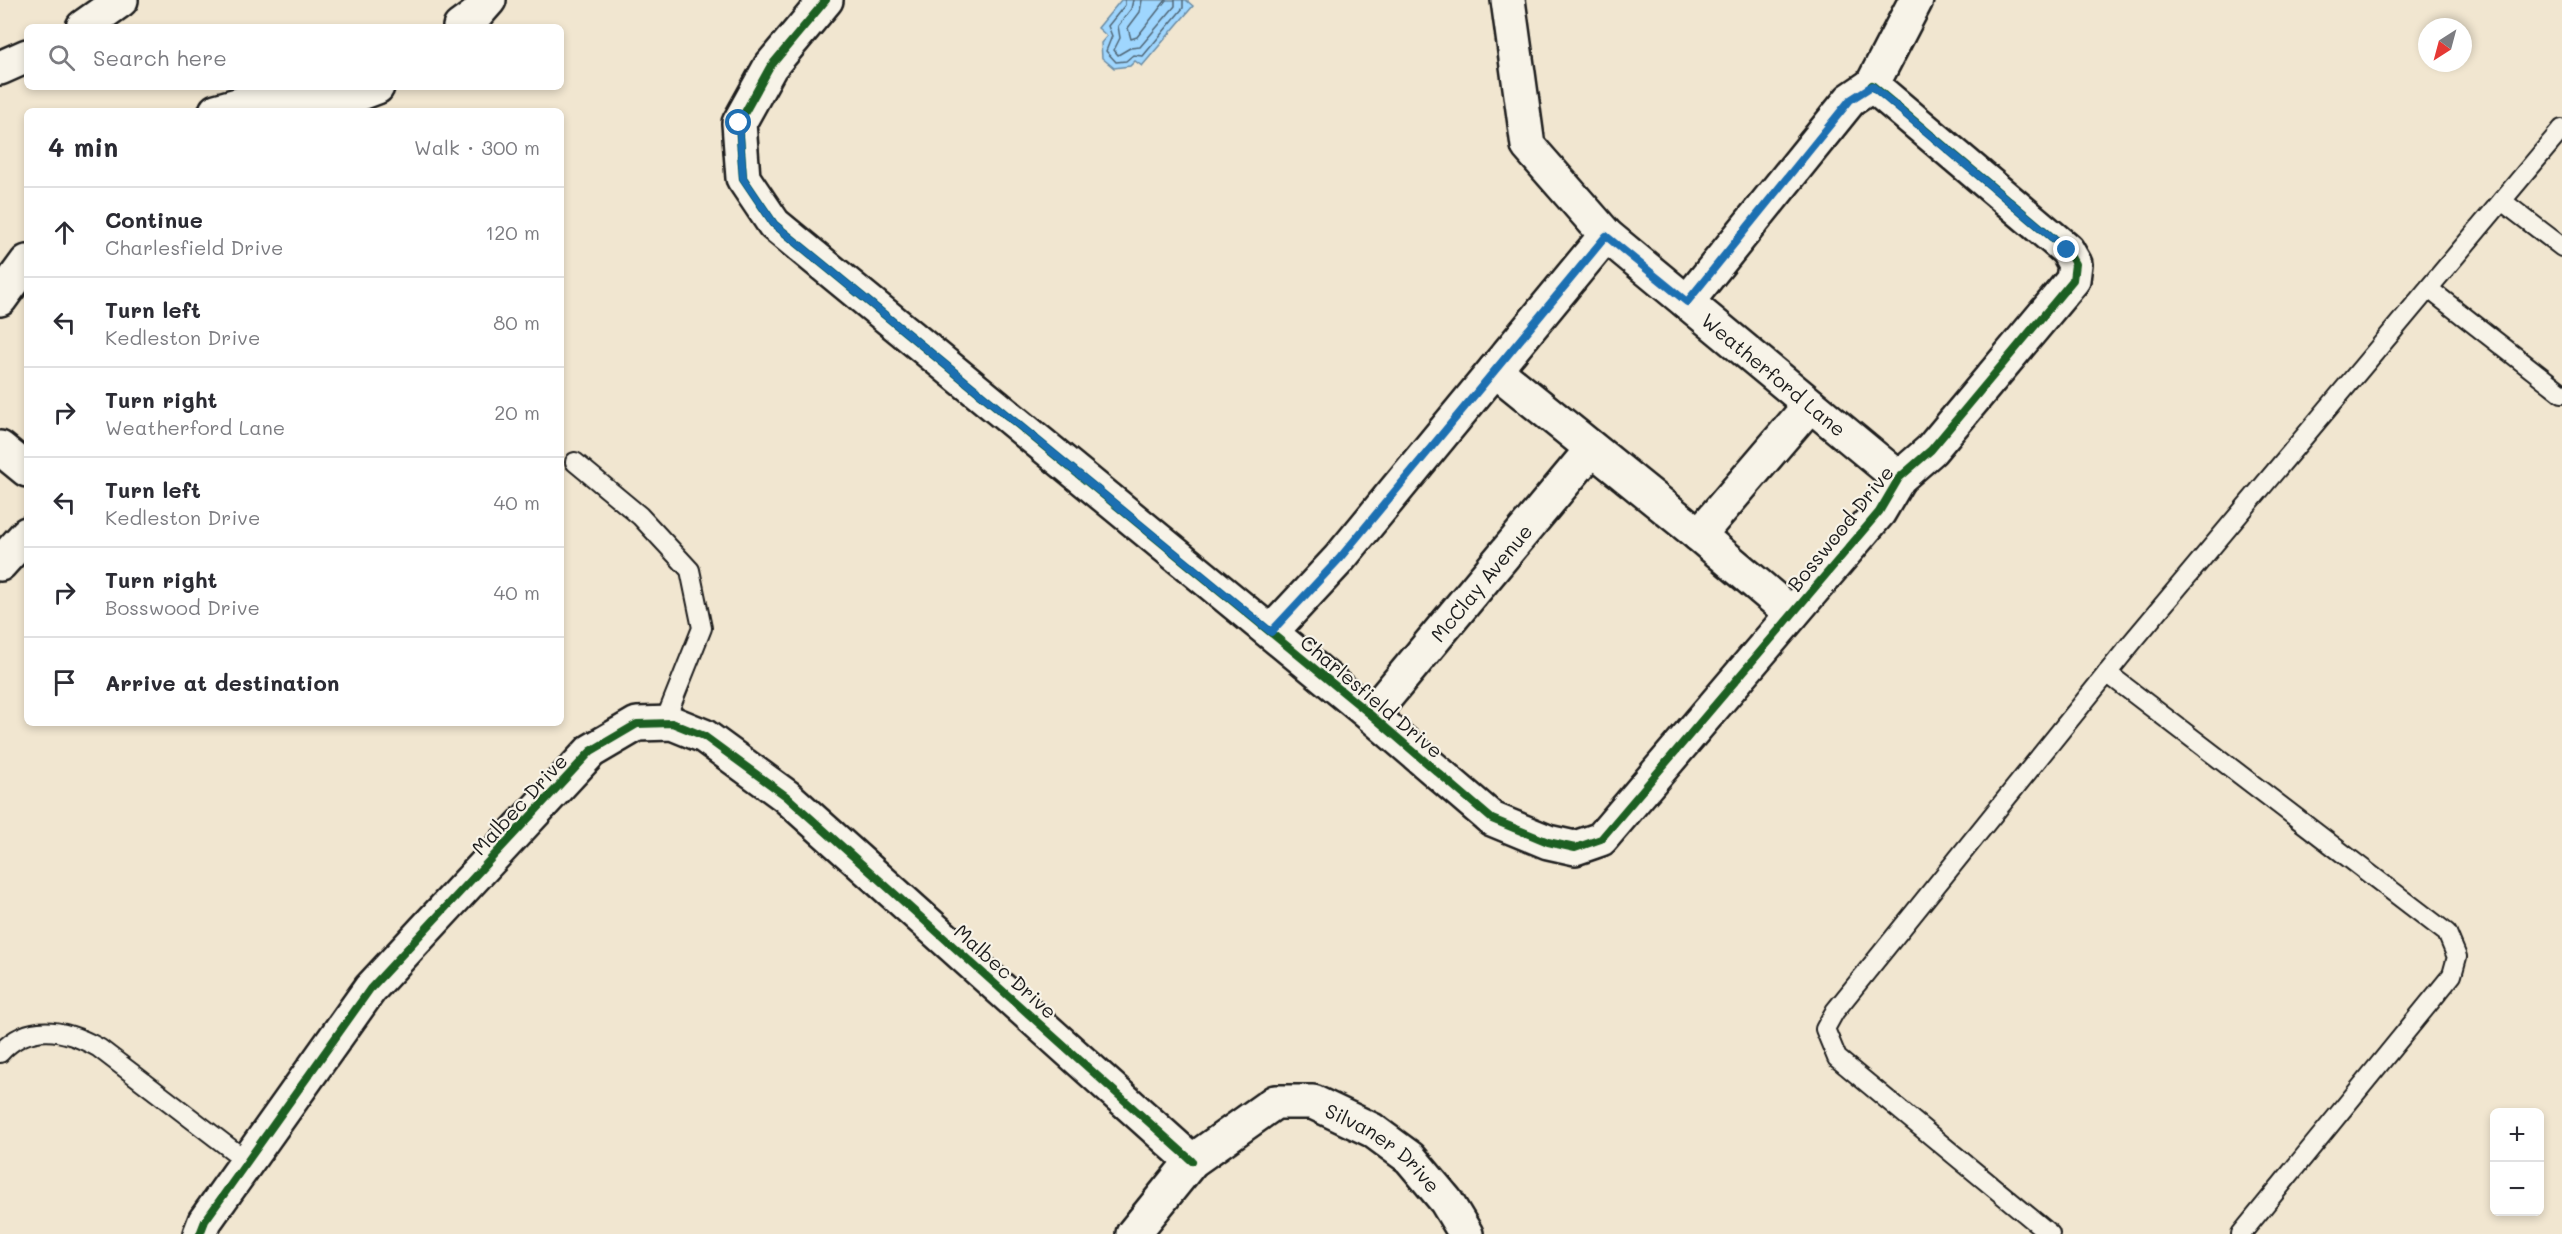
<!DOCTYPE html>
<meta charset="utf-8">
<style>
body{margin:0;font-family:Mali,sans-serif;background:#f2f2f3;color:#2b2b33}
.controls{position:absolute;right:18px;bottom:18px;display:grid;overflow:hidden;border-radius:9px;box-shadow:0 3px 9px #0003}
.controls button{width:54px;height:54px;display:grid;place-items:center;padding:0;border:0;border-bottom:2px solid #e1e1e2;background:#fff;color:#2b2b33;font:30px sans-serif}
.compass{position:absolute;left:2418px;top:18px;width:54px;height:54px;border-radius:50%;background:#fff;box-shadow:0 3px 9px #0003;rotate:216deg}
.stop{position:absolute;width:18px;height:18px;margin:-14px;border:4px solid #1f6fb2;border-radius:50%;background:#fff}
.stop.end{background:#1f6fb2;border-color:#fff;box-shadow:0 2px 6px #0008}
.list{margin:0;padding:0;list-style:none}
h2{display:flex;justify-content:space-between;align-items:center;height:78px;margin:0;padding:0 24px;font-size:26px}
h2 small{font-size:20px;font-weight:400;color:#7c7c81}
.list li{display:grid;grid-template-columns:39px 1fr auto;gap:18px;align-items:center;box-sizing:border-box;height:90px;padding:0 24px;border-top:2px solid #e1e1e2}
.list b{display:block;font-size:22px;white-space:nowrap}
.list p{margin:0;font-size:20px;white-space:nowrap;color:#7c7c81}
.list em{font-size:20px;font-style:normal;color:#7c7c81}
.icon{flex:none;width:33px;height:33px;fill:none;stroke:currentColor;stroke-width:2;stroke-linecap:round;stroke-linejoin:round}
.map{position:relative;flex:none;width:2562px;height:1234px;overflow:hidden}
.search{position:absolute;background:#fff;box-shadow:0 3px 9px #0003;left:24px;top:24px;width:540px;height:66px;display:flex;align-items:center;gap:15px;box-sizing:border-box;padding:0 21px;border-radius:9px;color:#7c7c81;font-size:22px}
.panel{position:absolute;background:#fff;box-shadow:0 3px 9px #0003;left:24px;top:108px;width:540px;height:618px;border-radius:9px}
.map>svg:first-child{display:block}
</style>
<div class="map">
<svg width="2562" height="1234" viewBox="0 0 2562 1234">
<rect width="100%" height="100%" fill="#f1e6d0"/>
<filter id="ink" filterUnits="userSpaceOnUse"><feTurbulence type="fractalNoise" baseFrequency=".0167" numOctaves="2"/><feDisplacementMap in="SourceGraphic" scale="12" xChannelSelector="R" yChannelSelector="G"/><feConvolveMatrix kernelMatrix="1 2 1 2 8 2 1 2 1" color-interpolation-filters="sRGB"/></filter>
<g filter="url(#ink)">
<path fill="#9fd6fe" stroke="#6b8ca4" stroke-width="1.5" d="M1121 0H1186L1193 6 1142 66 1135 61 1130 66 1114 68 1102 58 1101 43 1107 36 1098 28Z"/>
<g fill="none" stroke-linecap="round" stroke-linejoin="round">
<g stroke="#506676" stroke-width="1.5">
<path d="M1125 0V5L1108 26 1112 36 1106 51 1116 62 1126 61 1133 55 1143 56 1183 8V0"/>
<path d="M1133 0 1131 9 1118 26 1120 38 1114 50 1118 55 1130 48 1140 47 1175 6V0"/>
<path d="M1142 0 1140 12 1128 28 1131 39 1137 37 1166 0"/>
</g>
<defs>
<g id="lane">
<path d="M2502 201 2562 247"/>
<path d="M2429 289 2562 393"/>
<path d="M575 462 640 516 690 570 702 628 664 723"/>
<path d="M2107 673 2447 933 2457 957 2452 975 2241 1234"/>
<path d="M0 1053C29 1021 65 1029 99 1048L248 1162"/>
<path d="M2050 1234 1837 1058 1825 1029 1835 1011 2133 641 2562 129"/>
</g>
<g id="street">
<path d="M826 0 770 67 739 123 743 178 774 224 1371 715 1492 819 1548 842 1575 848 1601 839 1879 512 1899 478 1931 450 2073 280 2075 264 2067 250 1872 85"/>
<path id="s1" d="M1508 0 1528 146 1606 235 1899 478"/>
<path d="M83 27 121 0"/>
<path d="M460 27 475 16 489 0"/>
<path d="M0 68 27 56"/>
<path d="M216 111 259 99 337 102 377 87"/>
<path d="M0 299 27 262"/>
<path d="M1687 302 1850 100 1872 85 1916 0"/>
<path d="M1495 370 1699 535 1792 614"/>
<path d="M0 448 27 470"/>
<path d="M1699 535 1810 405"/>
<path d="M0 564 27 534"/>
<path d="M1271 632 1339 559 1606 235"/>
<path id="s2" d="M1371 715 1592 449"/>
<path d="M200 1234 205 1221 370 989 591 751 637 724 672 723 704 736 786 796 1192 1161"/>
<path id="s3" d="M1133 1234 1192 1161 1275 1102H1313L1372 1130 1410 1158 1446 1201 1466 1234"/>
</g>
</defs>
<use href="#lane" stroke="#1c1c1c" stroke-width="22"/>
<use href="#street" stroke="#1c1c1c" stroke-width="38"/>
<use href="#lane" stroke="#f7f3e8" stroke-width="18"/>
<use href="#street" stroke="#f7f3e8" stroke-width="33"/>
<defs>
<g id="cycleway">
<path d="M826 0 770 67 739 123 743 178 774 224 1371 715 1492 819 1548 842 1575 848 1601 839 1879 512 1899 478 1931 450 2073 280 2075 264 2067 250 1872 85"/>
<path d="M200 1234 205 1221 370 989 591 751 637 724 672 723 704 736 786 796 1192 1161"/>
</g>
</defs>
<use href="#cycleway" stroke="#f7f3e8" stroke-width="11"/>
<use href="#cycleway" stroke="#1b5e20" stroke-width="8"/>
</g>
</g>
<g fill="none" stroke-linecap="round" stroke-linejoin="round" filter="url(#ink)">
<path stroke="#1f6fb2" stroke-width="8" d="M739 123 743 178 774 224 1271 632 1339 559 1606 236 1687 302 1850 100 1872 86 2067 250"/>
</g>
<g text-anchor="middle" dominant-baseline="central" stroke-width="4.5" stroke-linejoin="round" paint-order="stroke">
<g font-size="20" fill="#1c1c1c" stroke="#f7f3e8">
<text stroke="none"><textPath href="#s1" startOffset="484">Weatherford Lane</textPath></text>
<text transform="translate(1840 528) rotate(-51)">Bosswood Drive</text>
<text stroke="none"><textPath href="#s2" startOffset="172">McClay Avenue</textPath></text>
<text transform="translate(1372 696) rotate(40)">Charlesfield Drive</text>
<text transform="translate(519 804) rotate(-47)">Malbec Drive</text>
<text transform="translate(1006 971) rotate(42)">Malbec Drive</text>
<text stroke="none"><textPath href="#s3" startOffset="318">Silvaner Drive</textPath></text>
</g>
</g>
</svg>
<div class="controls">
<button>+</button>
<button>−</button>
</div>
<svg class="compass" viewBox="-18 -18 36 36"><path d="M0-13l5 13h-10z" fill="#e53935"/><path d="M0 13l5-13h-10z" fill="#7c7c81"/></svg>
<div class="stop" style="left:739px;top:123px"></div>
<div class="stop end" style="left:2067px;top:250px"></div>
<div class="search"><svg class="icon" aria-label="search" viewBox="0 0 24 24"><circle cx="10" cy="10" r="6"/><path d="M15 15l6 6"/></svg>Search here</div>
<section class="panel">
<h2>4 min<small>Walk · 300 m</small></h2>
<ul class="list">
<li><svg class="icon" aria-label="ahead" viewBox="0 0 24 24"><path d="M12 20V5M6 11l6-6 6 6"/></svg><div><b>Continue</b><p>Charlesfield Drive</p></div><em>120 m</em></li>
<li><svg class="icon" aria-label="left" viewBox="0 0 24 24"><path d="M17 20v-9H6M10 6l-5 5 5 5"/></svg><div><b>Turn left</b><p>Kedleston Drive</p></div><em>80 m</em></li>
<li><svg class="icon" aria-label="right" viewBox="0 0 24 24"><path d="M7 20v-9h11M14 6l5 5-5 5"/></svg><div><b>Turn right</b><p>Weatherford Lane</p></div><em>20 m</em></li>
<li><svg class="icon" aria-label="left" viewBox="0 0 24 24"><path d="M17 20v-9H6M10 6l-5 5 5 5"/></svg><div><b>Turn left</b><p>Kedleston Drive</p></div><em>40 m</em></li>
<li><svg class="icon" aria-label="right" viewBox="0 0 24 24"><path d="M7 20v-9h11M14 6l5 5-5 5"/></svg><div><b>Turn right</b><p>Bosswood Drive</p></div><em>40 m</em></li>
<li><svg class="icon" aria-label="arrive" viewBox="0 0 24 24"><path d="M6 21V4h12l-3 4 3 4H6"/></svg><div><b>Arrive at destination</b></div></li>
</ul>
</section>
</div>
